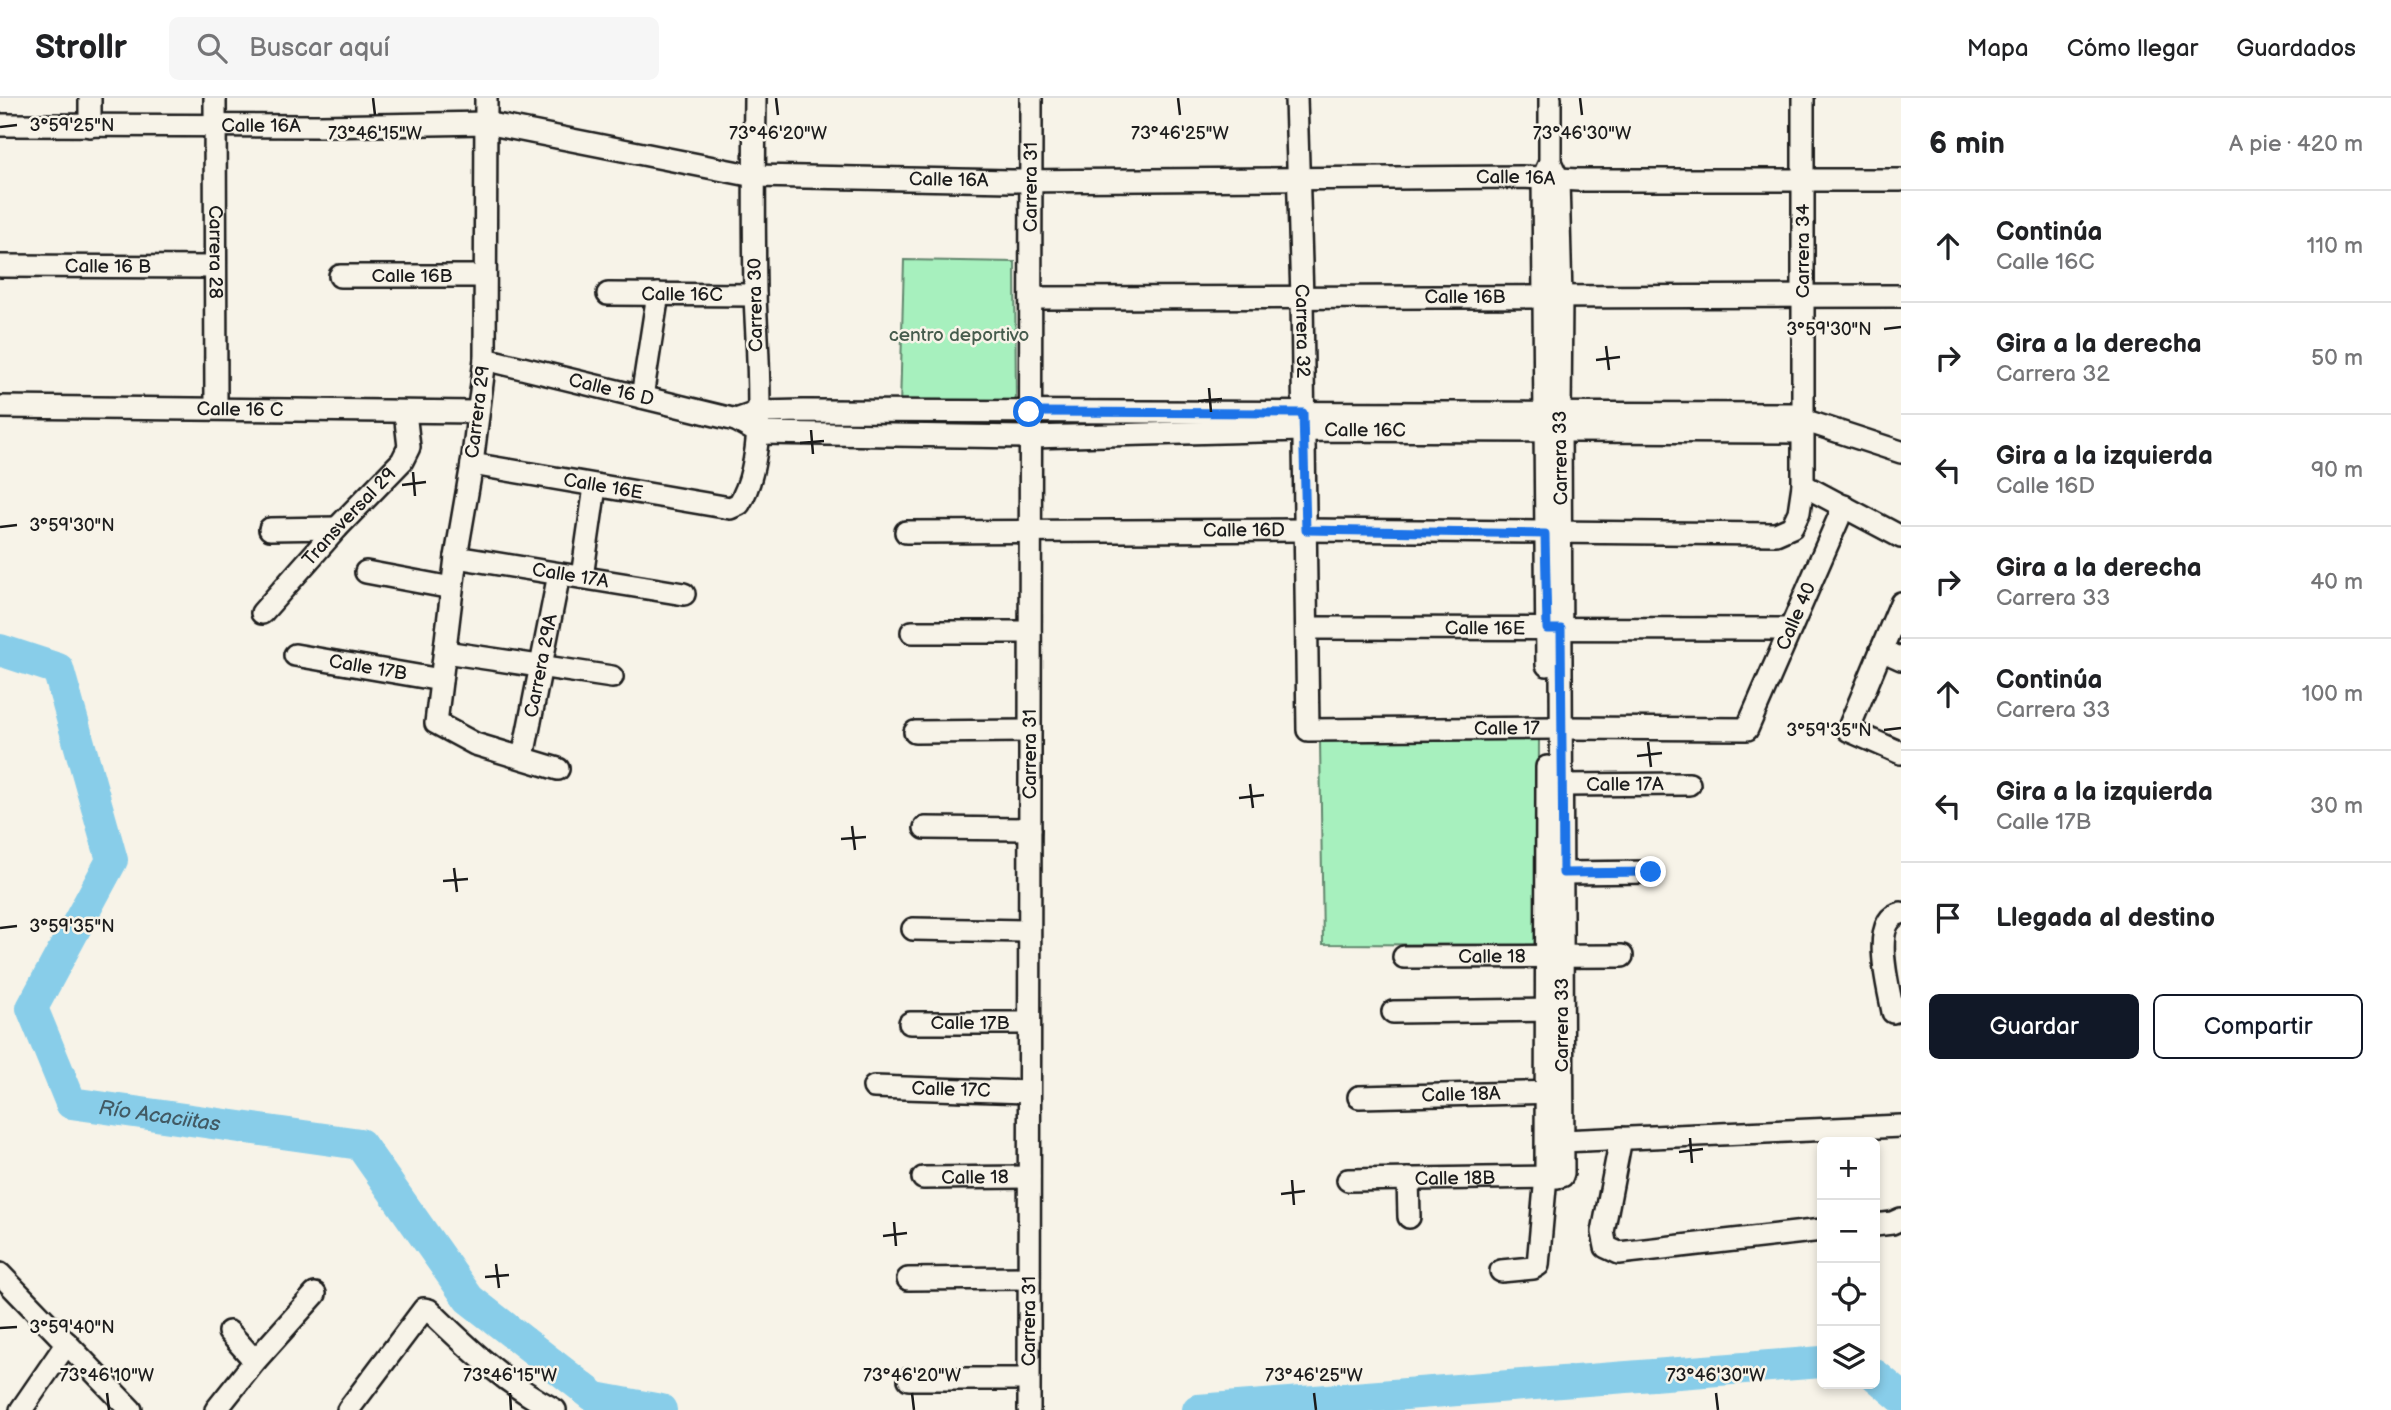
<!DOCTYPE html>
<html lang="es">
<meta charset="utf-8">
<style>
body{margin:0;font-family:"Balsamiq Sans",sans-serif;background:#f6f6f6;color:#202124}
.controls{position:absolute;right:21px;bottom:21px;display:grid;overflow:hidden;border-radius:10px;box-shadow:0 4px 10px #0003}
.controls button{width:63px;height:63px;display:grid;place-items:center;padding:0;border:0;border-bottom:2px solid #e0e0e0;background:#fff;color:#202124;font:35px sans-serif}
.stop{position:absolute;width:21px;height:21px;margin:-16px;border:5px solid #1a73e8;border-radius:50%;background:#fff}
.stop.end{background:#1a73e8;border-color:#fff;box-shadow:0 2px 7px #0008}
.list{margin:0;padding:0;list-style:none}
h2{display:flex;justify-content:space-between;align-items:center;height:91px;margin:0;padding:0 28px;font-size:30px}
h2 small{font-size:23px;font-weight:400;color:#757577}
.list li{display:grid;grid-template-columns:46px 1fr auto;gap:21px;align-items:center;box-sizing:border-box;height:112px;padding:0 28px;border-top:2px solid #e0e0e0}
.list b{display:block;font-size:26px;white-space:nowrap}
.list p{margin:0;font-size:23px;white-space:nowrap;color:#757577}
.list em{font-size:23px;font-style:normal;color:#757577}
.actions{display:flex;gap:14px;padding:21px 28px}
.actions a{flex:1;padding:16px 0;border:2px solid #111827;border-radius:10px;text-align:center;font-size:24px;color:#111827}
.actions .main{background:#111827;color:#fff}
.icon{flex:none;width:38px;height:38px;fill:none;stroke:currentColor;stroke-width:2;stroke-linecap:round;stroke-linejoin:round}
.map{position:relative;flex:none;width:1901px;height:1312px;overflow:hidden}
header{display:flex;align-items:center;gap:42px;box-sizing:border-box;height:98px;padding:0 35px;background:#fff;border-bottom:2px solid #e0e0e0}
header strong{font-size:33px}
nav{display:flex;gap:38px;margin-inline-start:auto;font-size:24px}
.search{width:490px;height:63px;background:#f6f6f6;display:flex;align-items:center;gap:18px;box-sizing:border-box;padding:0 24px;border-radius:10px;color:#757577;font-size:26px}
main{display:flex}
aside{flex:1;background:#fff}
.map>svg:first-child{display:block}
</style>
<header>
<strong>Strollr</strong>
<div class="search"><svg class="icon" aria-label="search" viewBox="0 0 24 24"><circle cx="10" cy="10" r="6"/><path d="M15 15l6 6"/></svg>Buscar aquí</div>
<nav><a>Mapa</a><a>Cómo llegar</a><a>Guardados</a></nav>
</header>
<main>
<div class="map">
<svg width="1901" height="1312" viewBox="0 0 1901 1312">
<rect width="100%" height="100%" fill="#f7f3e8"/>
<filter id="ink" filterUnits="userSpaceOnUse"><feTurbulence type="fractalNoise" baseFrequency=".0143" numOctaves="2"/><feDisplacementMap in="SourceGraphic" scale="14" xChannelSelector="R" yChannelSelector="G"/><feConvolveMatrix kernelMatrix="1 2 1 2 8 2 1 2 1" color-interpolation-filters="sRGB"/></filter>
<g filter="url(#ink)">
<g fill="#a7f0be" stroke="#62866d" stroke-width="2">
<path d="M904 162 1015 164 1016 312 900 310Z"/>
<path d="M1539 639 1538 847 1323 846 1320 643Z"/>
</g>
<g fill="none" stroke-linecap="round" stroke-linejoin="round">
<g stroke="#88cde9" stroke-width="32">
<path id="s1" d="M0 552 58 571 112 762 32 910 71 1005 360 1046 469 1201 596 1300 661 1312"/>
<path d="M1875 1277 1901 1299"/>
<path d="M1198 1312 1822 1264"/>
</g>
<defs>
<g id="minor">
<path id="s2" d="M215 0 216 310"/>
<path d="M486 0 485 261 472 366 456 459 436 625 475 646 558 671"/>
<path id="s3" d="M1296 0 1302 200 1308 632 1561 630 1747 631 1844 408"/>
<path id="s4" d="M0 27 320 28 486 25 754 78 1011 83 1522 79 1578 82H1901"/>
<path d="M90 28V0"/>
<path id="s5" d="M0 168 215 169"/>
<path id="s6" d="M340 178H484"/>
<path id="s7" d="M608 196 755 197"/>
<path id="s8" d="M1031 200 1901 198"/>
<path id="s9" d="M485 261 736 322 759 335 1031 339 1304 332 1803 334"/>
<path d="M642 299 658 196"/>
<path id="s10" d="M0 309 478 314"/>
<path d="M736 322 759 314 803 313 1802 316"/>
<path d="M1803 322 1901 354"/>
<path id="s11" d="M472 366 730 410 739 406C770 358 756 250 755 194 754 129 754 65 755 0"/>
<path d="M1803 387 1901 439"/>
<path d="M270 431 337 430"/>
<path id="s12" d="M906 434 1305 432 1776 436 1792 429 1799 414 1803 387V0"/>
<path id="s13" d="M456 459 684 496"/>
<path d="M366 474 452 490"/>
<path d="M582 479 595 389"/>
<path d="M1901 505 1848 632 1901 655"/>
<path id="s14" d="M262 515 337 430 402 363 409 349 405 314"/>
<path id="s15" d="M1307 530 1790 531"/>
<path d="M912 534H1030"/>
<path d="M1881 552 1901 561"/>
<path d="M445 554 612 579"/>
<path id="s16" d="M295 557 441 582"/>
<path d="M1547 567 1543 80 1550 64V0"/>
<path d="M915 634 1030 633"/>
<path id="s17" d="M523 659 559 476"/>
<path id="s18" d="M1562 687 1689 686"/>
<path d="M925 730 1030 731"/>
<path d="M1563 775 1651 774"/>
<path d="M913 831 1029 833"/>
<path id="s19" d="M1404 859 1622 858"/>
<path d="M1393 914 1559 912"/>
<path d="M1893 914C1889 891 1869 822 1901 815"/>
<path id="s20" d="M910 925H1029"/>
<path id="s21" d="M874 989 1029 994"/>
<path id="s22" d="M1359 999 1560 994"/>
<path d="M1621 1040 1603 1134 1606 1149 1619 1155 1822 1132"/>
<path d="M1562 1043 1901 1028"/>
<path id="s23" d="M923 1080 1029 1079"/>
<path d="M1408 1081 1409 1119"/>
<path id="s24" d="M1348 1082 1557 1079 1562 1078 1563 1075 1560 316 1561 200 1558 81 1550 64"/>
<path d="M1875 1127 1892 1125 1901 1121"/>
<path d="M1501 1173 1533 1170 1538 1167 1546 1078 1547 669"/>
<path d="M0 1176 131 1312"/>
<path d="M908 1181 1029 1180"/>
<path d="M229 1234 255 1263"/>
<path d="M909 1281H1028"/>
<path d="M21 1312 67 1245"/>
<path d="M216 1312 255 1263 315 1196"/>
<path d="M348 1312 424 1211 429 1212C468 1250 507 1287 555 1312"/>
<path id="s25" d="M1029 1312 1031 0"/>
</g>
</defs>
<use href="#minor" stroke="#1c1c1c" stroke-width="26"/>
<use href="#minor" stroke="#f7f3e8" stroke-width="21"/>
</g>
</g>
<g fill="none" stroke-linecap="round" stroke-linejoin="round" filter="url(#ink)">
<path stroke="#1a73e8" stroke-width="9" d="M1029 314 1303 315 1306 432 1545 436 1547 531H1561L1563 775 1651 774"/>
</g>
<path fill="none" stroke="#1c1c1c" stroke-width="2.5" d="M373 0 375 17M776 0 778 17M1178 0 1180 17M1580 0 1582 17M0 29 17 27M1884 231 1901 229M1606 248 1609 272M1596 262 1620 259M1209 290 1211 314M1198 303 1222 301M811 332 813 356M800 345 824 343M413 374 415 398M402 387 426 384M0 429 17 427M1884 632 1901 630M1648 644 1651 669M1637 658 1662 655M1250 686 1253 710M1239 700 1264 697M852 728 855 752M841 741 866 739M454 770 457 794M443 783 468 781M0 830 17 828M1690 1040 1692 1065M1679 1054 1703 1051M1292 1082 1294 1107M1281 1096 1305 1093M894 1124 896 1148M883 1138 907 1135M496 1166 499 1190M485 1179 509 1177M0 1230 17 1229M107 1295 109 1312M510 1295 511 1312M912 1295 914 1312M1314 1295 1316 1312M1716 1295 1718 1312"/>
<g text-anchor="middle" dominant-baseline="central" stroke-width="5" stroke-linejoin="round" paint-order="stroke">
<g font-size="19" fill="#1c1c1c" stroke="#f7f3e8">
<text stroke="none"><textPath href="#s4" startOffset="261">Calle 16A</textPath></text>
<text stroke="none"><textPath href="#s4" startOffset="1521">Calle 16A</textPath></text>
<text stroke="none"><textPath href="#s4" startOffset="954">Calle 16A</textPath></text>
<text stroke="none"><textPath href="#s25" startOffset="1223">Carrera 31</textPath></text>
<text transform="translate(1803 153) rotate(-90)">Carrera 34</text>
<text stroke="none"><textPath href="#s2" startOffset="154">Carrera 28</textPath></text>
<text stroke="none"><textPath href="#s5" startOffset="108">Calle 16 B</textPath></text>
<text stroke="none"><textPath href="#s6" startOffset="72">Calle 16B</textPath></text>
<text stroke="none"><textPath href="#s7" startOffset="74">Calle 16C</textPath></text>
<text stroke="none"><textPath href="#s8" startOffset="434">Calle 16B</textPath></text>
<text transform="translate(756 207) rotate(-91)">Carrera 30</text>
<text stroke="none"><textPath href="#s3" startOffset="233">Carrera 32</textPath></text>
<text stroke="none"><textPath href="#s9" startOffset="130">Calle 16 D</textPath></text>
<text stroke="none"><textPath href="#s10" startOffset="240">Calle 16 C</textPath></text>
<text transform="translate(478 314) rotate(-83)">Carrera 29</text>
<text stroke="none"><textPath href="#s9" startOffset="891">Calle 16C</textPath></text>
<text transform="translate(1561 360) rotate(-91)">Carrera 33</text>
<text stroke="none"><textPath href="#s11" startOffset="133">Calle 16E</textPath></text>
<text stroke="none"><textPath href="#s14" startOffset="130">Transversal 29</textPath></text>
<text stroke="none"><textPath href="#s12" startOffset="338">Calle 16D</textPath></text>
<text stroke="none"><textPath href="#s13" startOffset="116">Calle 17A</textPath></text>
<text stroke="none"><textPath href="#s3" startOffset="1194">Calle 40</textPath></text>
<text stroke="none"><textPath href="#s15" startOffset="178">Calle 16E</textPath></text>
<text stroke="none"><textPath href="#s17" startOffset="93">Carrera 29A</textPath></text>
<text stroke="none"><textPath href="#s16" startOffset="74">Calle 17B</textPath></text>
<text stroke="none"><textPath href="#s3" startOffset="831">Calle 17</textPath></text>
<text stroke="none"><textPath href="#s25" startOffset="656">Carrera 31</textPath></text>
<text stroke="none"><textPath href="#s18" startOffset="63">Calle 17A</textPath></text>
<text stroke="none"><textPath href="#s19" startOffset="88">Calle 18</textPath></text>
<text stroke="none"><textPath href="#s20" startOffset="60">Calle 17B</textPath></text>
<text transform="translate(1562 927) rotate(-90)">Carrera 33</text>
<text stroke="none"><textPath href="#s21" startOffset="77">Calle 17C</textPath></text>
<text stroke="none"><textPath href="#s22" startOffset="102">Calle 18A</textPath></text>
<text stroke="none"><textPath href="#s23" startOffset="52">Calle 18</textPath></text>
<text stroke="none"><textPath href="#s24" startOffset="107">Calle 18B</textPath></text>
<text stroke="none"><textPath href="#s25" startOffset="89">Carrera 31</textPath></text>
</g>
<g font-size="19" fill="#465c4d" stroke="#f7f3e8">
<text x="959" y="237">centro deportivo</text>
</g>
<g font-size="21" font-style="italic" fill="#425a64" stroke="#f7f3e8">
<text stroke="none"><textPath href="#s1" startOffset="620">Río Acaciitas</textPath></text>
</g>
</g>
<g font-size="18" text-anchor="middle" fill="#1c1c1c" stroke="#f7f3e8" stroke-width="5" stroke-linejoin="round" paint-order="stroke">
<text x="72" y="33">3°59'25"N</text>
<text x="375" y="41">73°46'15"W</text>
<text x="778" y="41">73°46'20"W</text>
<text x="1180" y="41">73°46'25"W</text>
<text x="1582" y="41">73°46'30"W</text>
<text x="1829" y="237">3°59'30"N</text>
<text x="72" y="433">3°59'30"N</text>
<text x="1829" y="638">3°59'35"N</text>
<text x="72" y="834">3°59'35"N</text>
<text x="72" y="1235">3°59'40"N</text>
<text x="107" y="1283">73°46'10"W</text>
<text x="510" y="1283">73°46'15"W</text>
<text x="912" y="1283">73°46'20"W</text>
<text x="1314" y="1283">73°46'25"W</text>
<text x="1716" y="1283">73°46'30"W</text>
</g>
</svg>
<div class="controls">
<button>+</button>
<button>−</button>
<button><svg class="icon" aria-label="locate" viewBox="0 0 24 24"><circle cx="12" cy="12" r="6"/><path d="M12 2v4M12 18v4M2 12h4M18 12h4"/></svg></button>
<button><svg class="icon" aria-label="layers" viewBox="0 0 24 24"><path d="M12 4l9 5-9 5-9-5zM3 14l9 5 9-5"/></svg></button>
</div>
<div class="stop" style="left:1029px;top:314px"></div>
<div class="stop end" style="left:1651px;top:774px"></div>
</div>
<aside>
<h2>6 min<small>A pie · 420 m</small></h2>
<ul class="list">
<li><svg class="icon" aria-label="ahead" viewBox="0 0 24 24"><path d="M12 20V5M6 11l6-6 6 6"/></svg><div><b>Continúa</b><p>Calle 16C</p></div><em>110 m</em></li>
<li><svg class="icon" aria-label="right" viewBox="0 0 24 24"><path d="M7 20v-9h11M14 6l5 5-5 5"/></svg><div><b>Gira a la derecha</b><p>Carrera 32</p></div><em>50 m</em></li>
<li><svg class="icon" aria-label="left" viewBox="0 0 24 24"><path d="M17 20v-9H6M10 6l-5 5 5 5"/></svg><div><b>Gira a la izquierda</b><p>Calle 16D</p></div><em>90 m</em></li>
<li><svg class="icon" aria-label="right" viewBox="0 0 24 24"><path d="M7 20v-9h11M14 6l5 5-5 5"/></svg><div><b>Gira a la derecha</b><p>Carrera 33</p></div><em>40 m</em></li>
<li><svg class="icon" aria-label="ahead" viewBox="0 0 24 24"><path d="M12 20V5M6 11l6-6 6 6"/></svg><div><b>Continúa</b><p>Carrera 33</p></div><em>100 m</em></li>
<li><svg class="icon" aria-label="left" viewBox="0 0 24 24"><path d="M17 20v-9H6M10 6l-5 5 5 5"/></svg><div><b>Gira a la izquierda</b><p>Calle 17B</p></div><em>30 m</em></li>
<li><svg class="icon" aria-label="arrive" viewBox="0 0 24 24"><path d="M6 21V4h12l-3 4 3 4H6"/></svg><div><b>Llegada al destino</b></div></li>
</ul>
<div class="actions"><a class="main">Guardar</a><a>Compartir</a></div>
</aside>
</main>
